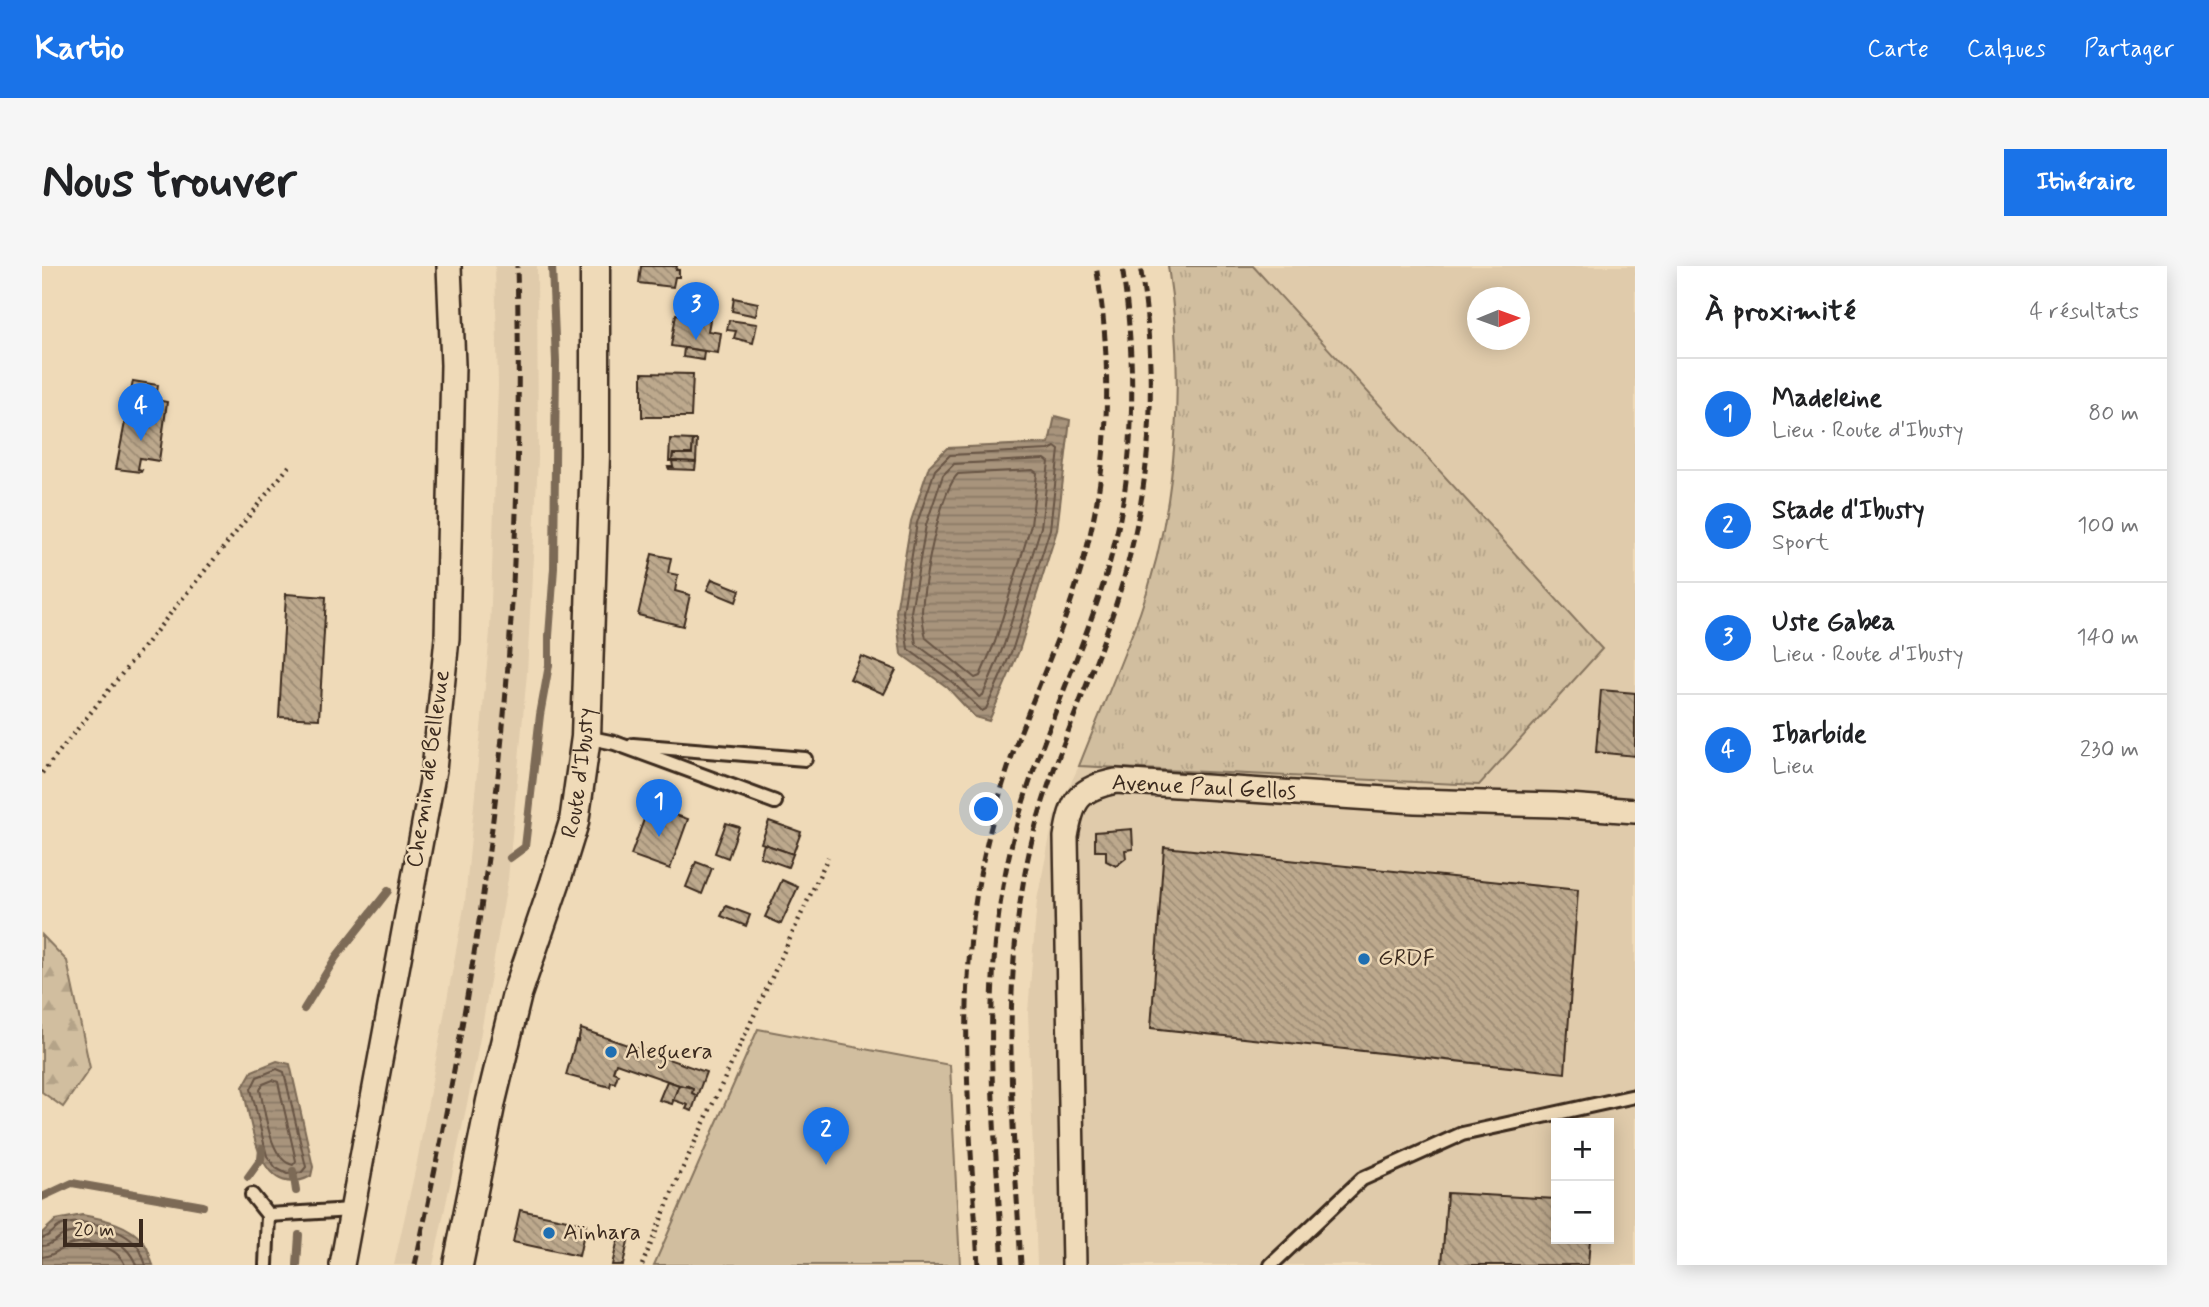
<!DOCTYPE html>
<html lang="fr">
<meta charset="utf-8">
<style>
body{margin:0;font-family:Mynerve,sans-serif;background:#f6f6f6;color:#202124}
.controls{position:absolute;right:21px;bottom:21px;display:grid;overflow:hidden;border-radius:0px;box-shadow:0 4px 18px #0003}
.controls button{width:63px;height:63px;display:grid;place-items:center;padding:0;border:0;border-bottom:2px solid #e0e0e0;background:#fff;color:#202124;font:35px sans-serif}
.compass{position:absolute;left:1425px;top:21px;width:63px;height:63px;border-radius:50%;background:#fff;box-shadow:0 4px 18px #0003;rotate:89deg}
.scale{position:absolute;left:21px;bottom:18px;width:80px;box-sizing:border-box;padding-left:7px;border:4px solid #3b2a1e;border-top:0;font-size:19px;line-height:24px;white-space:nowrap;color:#3b2a1e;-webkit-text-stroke:5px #efdab8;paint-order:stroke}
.you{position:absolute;left:945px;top:544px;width:24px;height:24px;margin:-18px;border:5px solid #fff;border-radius:50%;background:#1a73e8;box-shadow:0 0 0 10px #1a73e833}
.badge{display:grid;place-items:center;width:46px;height:46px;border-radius:50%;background:#1a73e8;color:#fff;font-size:23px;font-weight:700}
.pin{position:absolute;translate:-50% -58px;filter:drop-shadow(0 2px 4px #0008)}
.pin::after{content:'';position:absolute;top:37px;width:24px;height:21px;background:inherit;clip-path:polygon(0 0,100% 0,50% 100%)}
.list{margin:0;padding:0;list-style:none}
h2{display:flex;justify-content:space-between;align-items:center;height:91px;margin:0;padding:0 28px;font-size:30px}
h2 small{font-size:23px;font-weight:400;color:#757577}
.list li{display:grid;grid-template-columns:46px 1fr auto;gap:21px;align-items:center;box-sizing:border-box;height:112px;padding:0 28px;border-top:2px solid #e0e0e0}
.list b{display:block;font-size:26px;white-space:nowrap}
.list p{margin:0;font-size:23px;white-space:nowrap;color:#757577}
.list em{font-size:23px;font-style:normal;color:#757577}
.map{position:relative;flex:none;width:1593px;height:999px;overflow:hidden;border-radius:0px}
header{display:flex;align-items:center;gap:42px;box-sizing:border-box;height:98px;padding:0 35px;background:#1a73e8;color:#fff}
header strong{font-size:33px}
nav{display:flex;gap:38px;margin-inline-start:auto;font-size:24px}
.intro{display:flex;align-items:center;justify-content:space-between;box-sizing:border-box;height:168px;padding:0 42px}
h1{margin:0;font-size:49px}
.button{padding:18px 32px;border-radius:0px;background:#1a73e8;color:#fff;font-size:24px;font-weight:700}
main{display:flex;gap:42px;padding:0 42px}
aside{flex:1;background:#fff;border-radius:0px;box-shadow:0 4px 18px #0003}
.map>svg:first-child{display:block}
</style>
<header>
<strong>Kartio</strong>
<nav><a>Carte</a><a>Calques</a><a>Partager</a></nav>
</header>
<div class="intro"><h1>Nous trouver</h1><a class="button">Itinéraire</a></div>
<main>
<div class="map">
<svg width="1593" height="999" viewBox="0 0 1593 999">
<defs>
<pattern id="grass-tufts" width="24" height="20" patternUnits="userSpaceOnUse" patternTransform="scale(1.75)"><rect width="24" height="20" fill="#d1be9f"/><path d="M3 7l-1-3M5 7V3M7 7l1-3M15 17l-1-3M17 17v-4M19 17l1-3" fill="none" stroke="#b4a388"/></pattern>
<pattern id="forest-firs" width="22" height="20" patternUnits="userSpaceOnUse" patternTransform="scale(1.75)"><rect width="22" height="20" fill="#d1be9f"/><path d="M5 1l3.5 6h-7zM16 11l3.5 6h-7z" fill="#b4a388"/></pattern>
<pattern id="water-rules" width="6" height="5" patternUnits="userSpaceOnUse" patternTransform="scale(1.75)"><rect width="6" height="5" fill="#a8947c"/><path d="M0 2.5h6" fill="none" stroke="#8a7965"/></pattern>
<pattern id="building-back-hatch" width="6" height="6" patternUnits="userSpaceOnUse" patternTransform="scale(1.75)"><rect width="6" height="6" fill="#bda98d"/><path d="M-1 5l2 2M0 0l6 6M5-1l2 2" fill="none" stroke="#9b8a73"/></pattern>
</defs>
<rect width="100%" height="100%" fill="#efdab8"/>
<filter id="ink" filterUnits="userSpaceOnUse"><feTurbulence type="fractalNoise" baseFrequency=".0143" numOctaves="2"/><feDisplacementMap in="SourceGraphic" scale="14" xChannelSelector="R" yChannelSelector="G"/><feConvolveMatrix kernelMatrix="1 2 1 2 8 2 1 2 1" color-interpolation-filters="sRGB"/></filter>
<g filter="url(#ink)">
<g fill="#e0cbab" fill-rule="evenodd">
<path d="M453 0H495L496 193 485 407 466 613 433 800 391 999H352L375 896 423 636 448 366 456 119Z"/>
<path d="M1126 0H1593V999H995L986 746 995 634 1012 551 1037 500 1099 345 1121 265 1135 151 1133 44ZM1436 32H1478V74H1436ZM1514 857H1567V973H1514Z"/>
</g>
<path fill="url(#grass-tufts)" stroke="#86745e" stroke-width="2" d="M1126 0H1211L1560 383 1437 519 1037 500C1057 449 1079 398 1098 347 1136 241 1143 111 1126 0Z"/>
<path fill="url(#forest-firs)" stroke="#86745e" stroke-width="2" d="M0 669 25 695 48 802 21 841 0 826Z"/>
<path fill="#d1be9f" stroke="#86745e" stroke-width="2" d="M716 763 908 799 918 999H612Z"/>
<g fill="url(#water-rules)" stroke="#7c6a56" stroke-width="2">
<path d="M1013 150 1028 154 1015 264 977 385 947 455 933 451 905 421 859 388 854 346 869 255 887 200 905 182 1007 177Z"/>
<path d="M235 795 248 798 271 901 269 910C216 938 209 854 201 821L210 805Z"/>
<path d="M40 949C62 953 88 958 102 977 107 983 108 992 111 999H0V967L14 954Z"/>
</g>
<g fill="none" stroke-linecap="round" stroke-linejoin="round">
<g stroke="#675444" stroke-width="2">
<path d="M1013 181 1017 184 1008 263 971 382 944 443 940 445 909 415 866 383 861 346 875 257 893 204 908 189 1007 184Z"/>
<path d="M1003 193 1007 196 999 261 962 379 941 429 937 431 915 408 874 378 869 346 884 259 901 209 912 198Z"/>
<path d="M991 204 995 207 989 259 953 376 938 410 933 412 884 372C882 363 880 354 880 345 882 316 897 227 916 208Z"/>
<path d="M235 803 242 806 264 901 259 907 245 908 234 902 225 890 209 823 215 811Z"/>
<path d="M231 814 236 816 254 895 251 899C228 895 223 845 218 824L221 818Z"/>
<path d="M0 972C9 971 10 964 18 960 40 950 85 963 98 984 100 988 102 994 104 999"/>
<path d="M0 980C11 980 14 971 24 968 50 959 85 974 94 999"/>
<path d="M0 991C14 990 18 981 30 978 47 973 76 981 83 999"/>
</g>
<g stroke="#7c6a56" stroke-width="8">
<path d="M468 592 483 581 498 449 507 399V370L512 302 514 95 510 0"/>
<path d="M262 743 294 691 346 625"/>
<path d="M251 905 254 925"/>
<path d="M206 911 219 893 220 883"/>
<path d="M0 931 30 917 161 940"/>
<path d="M255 999 257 969"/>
</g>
</g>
<g fill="url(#building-back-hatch)" stroke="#3b2a1e" stroke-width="2">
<path d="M599 0H635L634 4H637V11H633L631 21 597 17Z"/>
<path d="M692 32 716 37 714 50 690 45Z"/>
<path d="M634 48 668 54 666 65 679 67 676 87 629 80Z"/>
<path d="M687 54 715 58 711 77 692 72 694 65 685 64Z"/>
<path d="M642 82 662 85 661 94 641 91Z"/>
<path d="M600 107 651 108 649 151H600Z"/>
<path d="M91 115 116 119 114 134 125 136 117 195 98 192 96 203 100 204 99 206 74 203Z"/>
<path d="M628 173 651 174 650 188H631L630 195H627Z"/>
<path d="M651 174H655L654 196 630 195 631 188H650Z"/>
<path d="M630 195 654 196 653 204 627 203 626 201H631Z"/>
<path d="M610 288 629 292 626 307 636 309 633 325 648 329 641 360 596 349Z"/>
<path d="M670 313 698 324 694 336 665 324Z"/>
<path d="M244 328 284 331 277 453 237 451Z"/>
<path d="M819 390 854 404 842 428 808 413Z"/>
<path d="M1559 424 1593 427V490L1554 486Z"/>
<path d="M607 540 646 553 628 603 589 589Z"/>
<path d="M727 555 759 566 751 588 719 577Z"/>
<path d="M684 557 697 561 686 592 673 587Z"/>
<path d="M1090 563 1091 583 1083 584 1084 592 1074 600 1064 595V585H1053V566Z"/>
<path d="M722 578 751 588 746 601 718 591Z"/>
<path d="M1122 581 1536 624 1523 807 1109 762Z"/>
<path d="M654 596 670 602 660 628 644 621Z"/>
<path d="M740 614 756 621 739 658 723 651Z"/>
<path d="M684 640 708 649 704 660 679 650Z"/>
<path d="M539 763 664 806 655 830 650 827 651 822 644 819 643 821 574 797 571 806 576 808 573 817 569 816 568 821 524 809 534 774 536 775Z"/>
<path d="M625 815 637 819 630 838 617 834Z"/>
<path d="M637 819 651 822 650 827 655 830 650 845 644 843 646 839 631 834Z"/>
<path d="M1405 927 1514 933V973H1548L1546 999H1400Z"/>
<path d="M478 944 544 958 537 990 471 976Z"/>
<path d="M576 973 586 975 581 999H570Z"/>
</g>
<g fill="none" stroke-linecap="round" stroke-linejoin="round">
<defs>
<g id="service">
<path d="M544 471 573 477 733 536"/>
<path d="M591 479 763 493"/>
<path d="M210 929 226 949 224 999"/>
<path d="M226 949 310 944"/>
<path d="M1229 999 1320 913 1420 868 1593 830"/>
</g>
<g id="minor">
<path d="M300 999 392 504 405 372 411 99 407 0"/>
<path d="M1032 999 1024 571C1030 534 1036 523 1074 515L1373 535 1513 539 1593 545"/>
</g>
<g id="tertiary">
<path id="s1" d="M416 999 449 835 475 728 513 617 532 556 544 471 553 189V0"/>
</g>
</defs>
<use href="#service" stroke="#3b2a1e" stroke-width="18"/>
<use href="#minor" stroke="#3b2a1e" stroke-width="28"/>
<use href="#tertiary" stroke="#3b2a1e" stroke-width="33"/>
<g stroke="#3b2a1e" stroke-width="4.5" stroke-dasharray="2 5" stroke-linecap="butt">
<path d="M0 507 248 199"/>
<path d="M600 999 638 908 786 591"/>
</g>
<use href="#service" stroke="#efdab8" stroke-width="12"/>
<use href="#minor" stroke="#efdab8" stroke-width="23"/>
<use href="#tertiary" stroke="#efdab8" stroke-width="28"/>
<g stroke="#3b2a1e" stroke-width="5" stroke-dasharray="10 5" stroke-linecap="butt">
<path d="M373 999C409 831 440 663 458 492 474 329 479 164 475 0"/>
<path d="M936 999C929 868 913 733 939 604 949 556 963 507 980 462 998 416 1018 370 1033 323 1067 218 1073 109 1054 0"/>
<path d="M961 999C953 866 938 730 965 599 985 501 1030 413 1061 319 1094 215 1096 107 1080 0"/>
<path d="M979 999C971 858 957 717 989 578 1007 504 1040 436 1065 364 1108 246 1119 124 1098 0"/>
</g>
</g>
</g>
<g fill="#1f6fb2" stroke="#efdab8" stroke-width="2.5">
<circle cx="1322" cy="693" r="7"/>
<circle cx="569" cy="786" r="7"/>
<circle cx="507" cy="967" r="7"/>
</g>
<g text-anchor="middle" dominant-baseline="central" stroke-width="5" stroke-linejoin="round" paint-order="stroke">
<g font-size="23" fill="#3b2a1e" stroke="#efdab8">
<text transform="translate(387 503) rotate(-82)">Chemin de Bellevue</text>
<text stroke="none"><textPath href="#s1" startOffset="508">Route d'Ibusty</textPath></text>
<text transform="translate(1162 522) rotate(3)">Avenue Paul Gellos</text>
</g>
<g font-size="23" fill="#3b2a1e" stroke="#efdab8" text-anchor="start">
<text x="1336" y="693">GRDF</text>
<text x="583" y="786">Aleguera</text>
<text x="521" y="967">Aïnhara</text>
</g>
</g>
</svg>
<div class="controls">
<button>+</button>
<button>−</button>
</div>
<svg class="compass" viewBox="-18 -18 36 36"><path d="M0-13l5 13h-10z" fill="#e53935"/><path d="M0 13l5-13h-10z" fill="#757577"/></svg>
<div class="scale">20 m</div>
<div class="you"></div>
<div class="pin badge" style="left:617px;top:571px">1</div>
<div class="pin badge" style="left:784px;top:899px">2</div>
<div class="pin badge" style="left:654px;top:74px">3</div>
<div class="pin badge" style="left:99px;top:175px">4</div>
</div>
<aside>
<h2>À proximité<small>4 résultats</small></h2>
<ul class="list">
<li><span class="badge">1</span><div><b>Madeleine</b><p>Lieu · Route d'Ibusty</p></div><em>80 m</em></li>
<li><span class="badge">2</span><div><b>Stade d'Ibusty</b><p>Sport</p></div><em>100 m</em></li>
<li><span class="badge">3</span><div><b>Uste Gabea</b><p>Lieu · Route d'Ibusty</p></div><em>140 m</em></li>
<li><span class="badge">4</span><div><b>Ibarbide</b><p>Lieu</p></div><em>230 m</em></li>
</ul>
</aside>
</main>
